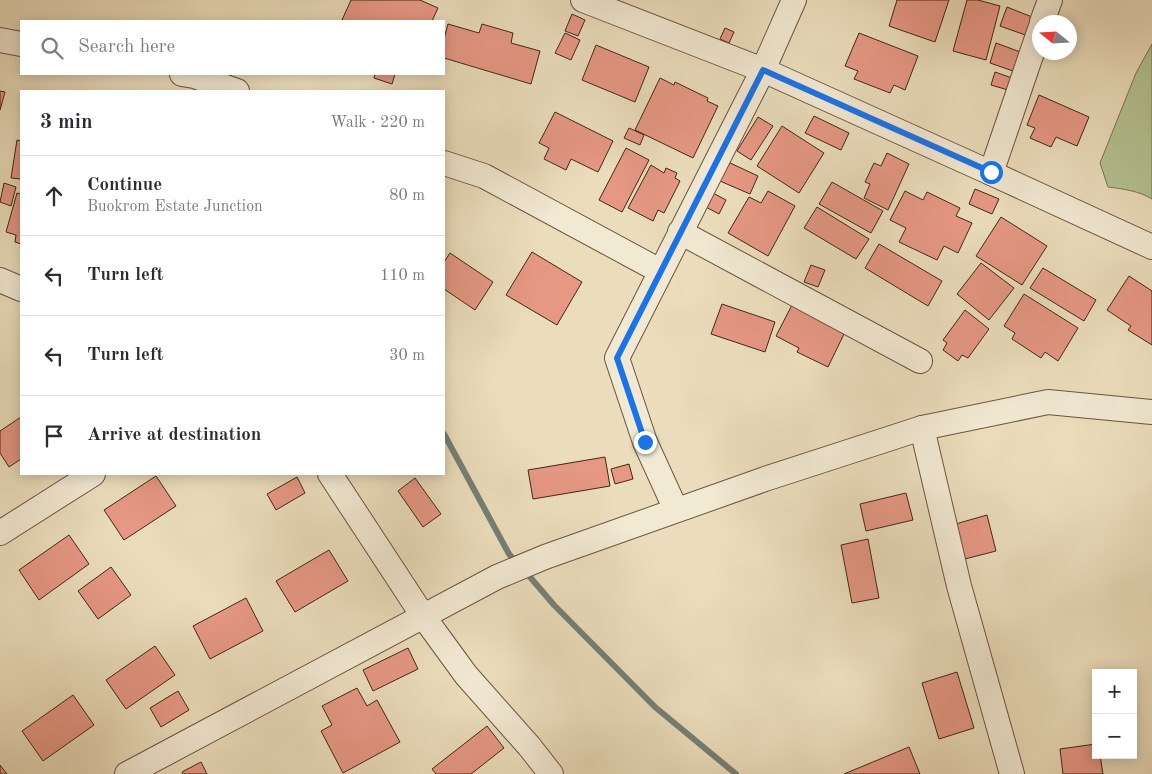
<!DOCTYPE html>
<meta charset="utf-8">
<style>
body{margin:0;font-family:"Old Standard TT",serif;background:#f2f2f3;color:#2b2b33}
.controls{position:absolute;right:15px;bottom:15px;display:grid;overflow:hidden;border-radius:0px;box-shadow:0 2px 12px #0003}
.controls button{width:45px;height:45px;display:grid;place-items:center;padding:0;border:0;border-bottom:1px solid #e1e1e2;background:#fff;color:#2b2b33;font:25px sans-serif}
.compass{position:absolute;left:1032px;top:15px;width:45px;height:45px;border-radius:50%;background:#fff;box-shadow:0 2px 12px #0003;rotate:288deg}
.stop{position:absolute;width:15px;height:15px;margin:-11px;border:4px solid #1a73e8;border-radius:50%;background:#fff}
.stop.end{background:#1a73e8;border-color:#fff;box-shadow:0 1px 5px #0008}
.list{margin:0;padding:0;list-style:none}
h2{display:flex;justify-content:space-between;align-items:center;height:65px;margin:0;padding:0 20px;font-size:21px}
h2 small{font-size:16px;font-weight:400;color:#7c7c81}
.list li{display:grid;grid-template-columns:32px 1fr auto;gap:15px;align-items:center;box-sizing:border-box;height:80px;padding:0 20px;border-top:1px solid #e1e1e2}
.list b{display:block;font-size:19px;white-space:nowrap}
.list p{margin:0;font-size:16px;white-space:nowrap;color:#7c7c81}
.list em{font-size:16px;font-style:normal;color:#7c7c81}
.icon{flex:none;width:28px;height:28px;fill:none;stroke:currentColor;stroke-width:2;stroke-linecap:round;stroke-linejoin:round}
.map{position:relative;flex:none;width:1152px;height:774px;overflow:hidden}
.search{position:absolute;background:#fff;box-shadow:0 2px 12px #0003;left:20px;top:20px;width:425px;height:55px;display:flex;align-items:center;gap:12px;box-sizing:border-box;padding:0 18px;border-radius:0px;color:#7c7c81;font-size:19px}
.panel{position:absolute;background:#fff;box-shadow:0 2px 12px #0003;left:20px;top:90px;width:425px;height:385px;border-radius:0px}
.map>svg:first-child{display:block}
</style>
<div class="map">
<svg width="1152" height="774" viewBox="0 0 1152 774">
<rect width="100%" height="100%" fill="#ebddbc"/>
<filter id="stains"><feTurbulence type="fractalNoise" baseFrequency=".004" numOctaves="4"/><feColorMatrix values="0 0 0 0 .2 0 0 0 0 .09 0 0 0 0 .02 0 0 0 .5 -.17"/></filter>
<radialGradient id="worn" r=".72"><stop offset=".6" stop-color="#630" stop-opacity="0"/><stop offset="1" stop-color="#630" stop-opacity=".3"/></radialGradient>
<path fill="#b5c292" stroke="#7c7454" d="M1152 44V199C1139 191 1124 189 1108 187L1100 163 1136 73Z"/>
<g fill="none" stroke-linecap="round" stroke-linejoin="round">
<g stroke="#767f75" stroke-width="6">
<path d="M444 434 509 554 517 563"/>
<path d="M524 570 554 605 655 707 736 774"/>
</g>
</g>
<g fill="#e69885" stroke="#422617">
<path d="M351 0H420L438 8 432 21H346L342 20Z"/>
<path d="M897 0H949L935 42 889 26Z"/>
<path d="M967 0H978L1000 6 986 60 953 51Z"/>
<path d="M1007 7 1037 19 1031 37 1000 26Z"/>
<path d="M572 14 585 20 578 36 565 31Z"/>
<path d="M448 24 479 33 482 24 513 33 511 43 540 51 531 84 444 58V39Z"/>
<path d="M725 28 734 32 729 43 720 39Z"/>
<path d="M565 33 580 40 571 60 555 53Z"/>
<path d="M859 33 918 56 905 90 894 85 890 93 854 79 858 71 845 66Z"/>
<path d="M996 43 1023 53 1016 72 990 63Z"/>
<path d="M596 45 649 67 635 102 582 80Z"/>
<path d="M995 72 1012 78 1008 90 991 85Z"/>
<path d="M375 74H395L392 84 374 78Z"/>
<path d="M660 78 674 85 675 82 708 98 707 101 718 106 693 158 635 130Z"/>
<path d="M0 91 5 92 0 110Z"/>
<path d="M1039 95 1089 117 1077 146 1056 137 1051 147 1030 138 1035 128 1027 125Z"/>
<path d="M555 112 613 141 598 172 571 159 566 170 544 159 549 148 539 143Z"/>
<path d="M814 116 849 133 841 150 805 133Z"/>
<path d="M758 117 773 126 751 160 737 151Z"/>
<path d="M782 126 824 153 799 193 757 166Z"/>
<path d="M629 128 644 135 640 145 624 138Z"/>
<path d="M17 140 21 141V179L11 178Z"/>
<path d="M626 148 649 160 622 212 599 200Z"/>
<path d="M887 153 909 164 888 210 864 198 870 184 865 182 874 163 881 166Z"/>
<path d="M728 162 758 176 750 194 720 181Z"/>
<path d="M651 165 664 173 666 168 677 173 675 178 680 181 664 213 658 210 653 221 628 208Z"/>
<path d="M832 182 883 211 871 233 819 204Z"/>
<path d="M4 183 16 187 11 206 0 202Z"/>
<path d="M975 189 999 199 992 214 969 204Z"/>
<path d="M768 191 795 206 768 256 728 233 749 197 761 203Z"/>
<path d="M905 191 923 200 927 192 960 208 956 216 972 223 958 253 944 246 937 260 899 242 906 228 890 220Z"/>
<path d="M711 192 726 200 719 214 704 206Z"/>
<path d="M17 193 21 194V244L15 242 16 235 6 232Z"/>
<path d="M817 207 869 239 856 259 804 228Z"/>
<path d="M1001 217 1047 246 1022 285 976 256Z"/>
<path d="M879 244 942 281 928 306 865 268Z"/>
<path d="M532 252 582 282 557 325 506 295Z"/>
<path d="M450 253 493 282 475 310 444 289V262Z"/>
<path d="M981 263 1014 288 989 320 957 294Z"/>
<path d="M811 265 825 270 818 287 804 282Z"/>
<path d="M1043 268 1096 300 1084 321 1030 288Z"/>
<path d="M1129 276 1152 291V345L1128 330 1131 326 1107 310Z"/>
<path d="M1024 294 1078 328 1058 361 1045 352 1041 358 1012 339 1015 333 1004 326Z"/>
<path d="M722 304 775 322 765 352 711 334Z"/>
<path d="M792 305 845 332 828 367 797 352 799 348 776 336Z"/>
<path d="M965 310 989 329 968 358 962 355 958 361 943 350 947 343 943 340Z"/>
<path d="M21 417V459L9 467 0 453V431Z"/>
<path d="M605 457 610 486 533 499 528 470Z"/>
<path d="M629 464 633 479 615 484 611 469Z"/>
<path d="M156 476 176 506 124 540 104 510Z"/>
<path d="M297 477 305 493 276 510 267 494Z"/>
<path d="M415 478 441 514 423 527 398 491Z"/>
<path d="M906 493 913 520 866 531 860 504Z"/>
<path d="M987 515 996 551 961 560 952 525Z"/>
<path d="M69 535 89 564 39 600 19 570Z"/>
<path d="M868 539 879 598 852 603 841 545Z"/>
<path d="M329 550 348 581 295 612 276 581Z"/>
<path d="M111 567 131 595 98 619 78 591Z"/>
<path d="M246 598 263 631 210 659 193 626Z"/>
<path d="M155 646 175 675 126 709 106 680Z"/>
<path d="M408 648 418 669 373 691 363 670Z"/>
<path d="M957 672 974 728 939 739 922 683Z"/>
<path d="M357 688 367 706 377 700 400 742 343 773 321 731 332 725 322 706Z"/>
<path d="M178 691 189 710 161 727 150 708Z"/>
<path d="M73 695 94 725 43 761 22 731Z"/>
<path d="M487 726 504 748 471 774H436L432 769Z"/>
<path d="M1096 744V755H1100L1103 774H1063L1060 749Z"/>
<path d="M909 747 920 774H844Z"/>
<path d="M201 762 207 774H183L182 772Z"/>
<path d="M0 765 7 774H0Z"/>
</g>
<g fill="none" stroke-linecap="round" stroke-linejoin="round">
<defs>
<g id="minor">
<path d="M583 0 763 70 991 173 1152 247"/>
<path d="M1042 22 1050 0"/>
<path d="M0 40 21 44"/>
<path d="M182 74 194 76 237 91"/>
<path d="M444 163 484 176 660 271"/>
<path d="M991 173 1040 29"/>
<path d="M680 232 920 361"/>
<path d="M0 280 21 289"/>
<path d="M922 428 959 586 1012 774"/>
<path d="M330 474 423 616 466 675 529 746 551 774"/>
<path d="M676 510 645 442 617 358 763 70 794 0"/>
<path d="M0 533 93 474"/>
<path d="M127 774 497 577 545 557 765 479 922 428 1048 402 1152 412"/>
</g>
</defs>
<use href="#minor" stroke="#6c5440" stroke-width="26"/>
<use href="#minor" stroke="#f2e9d3" stroke-width="24"/>
</g>
<g fill="none" stroke-linecap="round" stroke-linejoin="round">
<path stroke="#1a73e8" stroke-width="6" d="M645 442 617 358 763 70 991 172"/>
</g>
<rect width="100%" height="100%" filter="url(#stains)"/>
<rect width="100%" height="100%" fill="url(#worn)"/>
</svg>
<div class="controls">
<button>+</button>
<button>−</button>
</div>
<svg class="compass" viewBox="-18 -18 36 36"><path d="M0-13l5 13h-10z" fill="#e53935"/><path d="M0 13l5-13h-10z" fill="#7c7c81"/></svg>
<div class="stop" style="left:991px;top:172px"></div>
<div class="stop end" style="left:645px;top:442px"></div>
<div class="search"><svg class="icon" aria-label="search" viewBox="0 0 24 24"><circle cx="10" cy="10" r="6"/><path d="M15 15l6 6"/></svg>Search here</div>
<section class="panel">
<h2>3 min<small>Walk · 220 m</small></h2>
<ul class="list">
<li><svg class="icon" aria-label="ahead" viewBox="0 0 24 24"><path d="M12 20V5M6 11l6-6 6 6"/></svg><div><b>Continue</b><p>Buokrom Estate Junction</p></div><em>80 m</em></li>
<li><svg class="icon" aria-label="left" viewBox="0 0 24 24"><path d="M17 20v-9H6M10 6l-5 5 5 5"/></svg><div><b>Turn left</b></div><em>110 m</em></li>
<li><svg class="icon" aria-label="left" viewBox="0 0 24 24"><path d="M17 20v-9H6M10 6l-5 5 5 5"/></svg><div><b>Turn left</b></div><em>30 m</em></li>
<li><svg class="icon" aria-label="arrive" viewBox="0 0 24 24"><path d="M6 21V4h12l-3 4 3 4H6"/></svg><div><b>Arrive at destination</b></div></li>
</ul>
</section>
</div>
